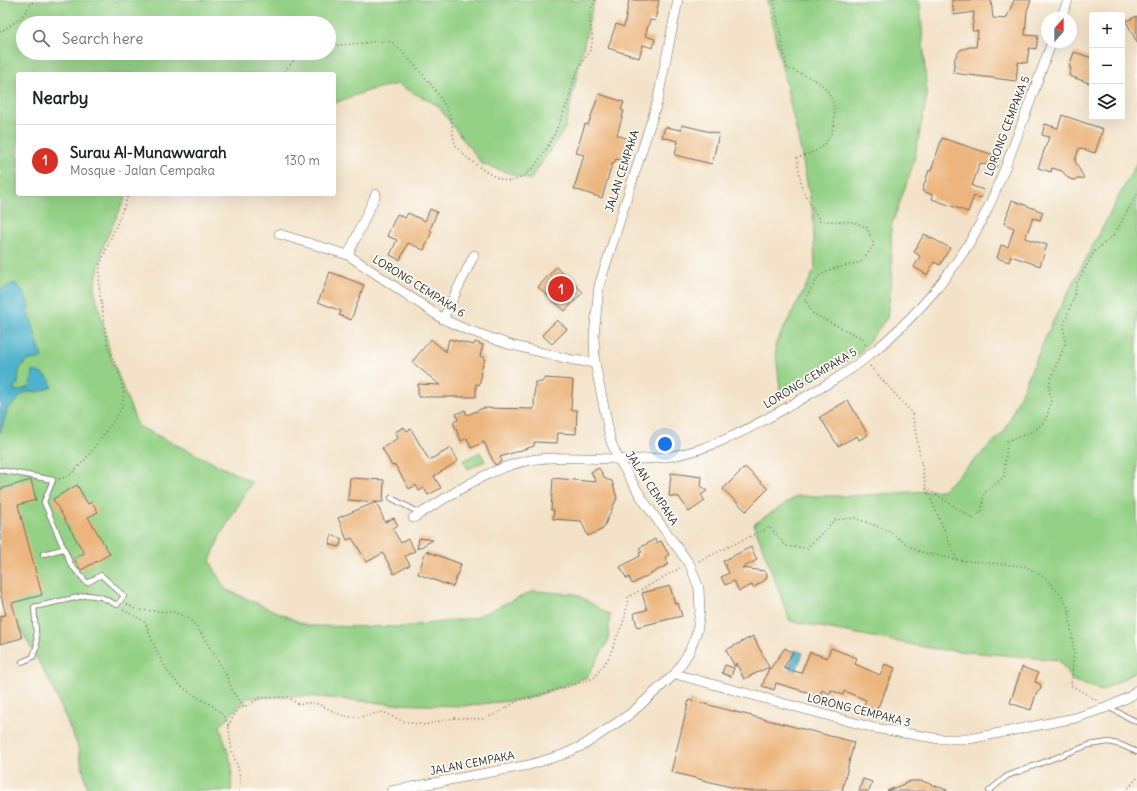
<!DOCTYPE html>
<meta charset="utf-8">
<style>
body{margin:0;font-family:Delius,sans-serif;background:#f6f6f6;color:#202124}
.controls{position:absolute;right:12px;top:12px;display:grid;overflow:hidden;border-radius:4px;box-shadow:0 4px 16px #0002}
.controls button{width:36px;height:36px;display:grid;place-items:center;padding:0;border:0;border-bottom:1px solid #e0e0e0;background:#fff;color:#202124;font:20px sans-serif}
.compass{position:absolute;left:1041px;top:12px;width:36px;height:36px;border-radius:50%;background:#fff;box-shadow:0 4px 16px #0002;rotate:21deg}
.you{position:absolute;left:665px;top:444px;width:14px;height:14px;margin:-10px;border:3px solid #fff;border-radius:50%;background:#1a73e8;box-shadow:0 0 0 6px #1a73e833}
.badge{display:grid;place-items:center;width:26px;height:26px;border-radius:50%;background:#d93025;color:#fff;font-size:13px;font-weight:700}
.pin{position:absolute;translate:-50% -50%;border:2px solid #fff;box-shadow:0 1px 4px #0006}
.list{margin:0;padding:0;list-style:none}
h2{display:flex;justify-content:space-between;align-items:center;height:52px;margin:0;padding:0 16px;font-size:17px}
h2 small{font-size:13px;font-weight:400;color:#757577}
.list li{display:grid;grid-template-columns:26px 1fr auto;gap:12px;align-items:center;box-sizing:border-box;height:72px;padding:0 16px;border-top:1px solid #e0e0e0}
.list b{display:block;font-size:15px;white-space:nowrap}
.list p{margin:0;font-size:13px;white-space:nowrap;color:#757577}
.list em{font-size:13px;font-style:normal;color:#757577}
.icon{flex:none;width:22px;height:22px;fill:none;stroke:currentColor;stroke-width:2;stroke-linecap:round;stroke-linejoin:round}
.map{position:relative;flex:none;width:1137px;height:791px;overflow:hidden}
.search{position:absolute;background:#fff;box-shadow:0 4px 16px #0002;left:16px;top:16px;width:320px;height:44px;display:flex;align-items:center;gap:10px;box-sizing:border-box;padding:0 14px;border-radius:22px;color:#757577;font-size:15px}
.panel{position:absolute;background:#fff;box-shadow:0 4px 16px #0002;left:16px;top:72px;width:320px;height:124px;border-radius:4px}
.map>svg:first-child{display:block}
</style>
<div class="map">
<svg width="1137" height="791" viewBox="0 0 1137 791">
<rect width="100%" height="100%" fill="#fdfcf7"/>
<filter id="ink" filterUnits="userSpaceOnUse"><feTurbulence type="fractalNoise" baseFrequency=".025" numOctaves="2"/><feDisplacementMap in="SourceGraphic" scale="8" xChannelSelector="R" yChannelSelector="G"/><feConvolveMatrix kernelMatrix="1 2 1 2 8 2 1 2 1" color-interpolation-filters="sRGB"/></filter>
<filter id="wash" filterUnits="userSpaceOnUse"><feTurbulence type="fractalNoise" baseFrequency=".012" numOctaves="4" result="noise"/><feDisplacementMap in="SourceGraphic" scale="16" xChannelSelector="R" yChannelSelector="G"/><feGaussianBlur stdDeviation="0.9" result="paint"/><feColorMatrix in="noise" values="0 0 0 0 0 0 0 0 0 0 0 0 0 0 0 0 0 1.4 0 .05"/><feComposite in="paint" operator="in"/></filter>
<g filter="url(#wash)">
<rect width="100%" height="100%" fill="#f3e2c8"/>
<g fill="#94d186" stroke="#607e58" fill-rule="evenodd">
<path d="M0 0H595L592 9 565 128 530 180 482 164 437 105 397 84 370 90 334 103V74H18V194H127L104 244 94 288 111 357 138 426 252 482 220 536 210 561 225 589 308 626 401 627 473 618 534 591 576 594 610 615 608 641 587 677 527 699 463 706 391 704 307 696 248 698 220 726 232 766 231 791H88L77 744 50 682 13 616 0 568ZM23 23H329V53H23Z"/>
<path d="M767 0H918L920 3 927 96 913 165 891 227 892 275 887 318 859 354 781 397 775 345 815 269 813 213 800 147Z"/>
<path d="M1137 162V671L1102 691 1072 680 1059 660 935 649 790 621 754 524 797 496H850L943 490 1004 432 1052 323Z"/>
<path d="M480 452 485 461 468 469 463 461Z"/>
</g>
<g fill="#4db3cc" stroke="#3c6f7c">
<path d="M15 283C24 291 27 297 29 308L26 311 30 316 42 358 26 361 19 370 18 384 14 386V390L18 391 31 386 33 371C44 374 50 376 52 387L39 392 31 391 22 394 16 402 8 408 0 433V290Z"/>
<path d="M795 650 803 653 796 671 788 668Z"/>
</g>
<g id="blocks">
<g fill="#ecb57d">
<path d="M629 0H659L655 21 650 20 645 36 655 39 653 48 643 45 639 58 608 48 616 24 624 27Z"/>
<path d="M952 0H991L993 18 1006 19 1014 0H1031L1027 11 1025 35 1038 36 1036 49 1029 48 1027 63 1018 62 1016 81 953 73 955 58 960 50 970 47H976L978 31H972L974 12 954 15Z"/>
<path d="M1137 16V43L1126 21Z"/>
<path d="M1074 52 1092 58V84L1069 76 1071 68 1069 67Z"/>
<path d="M599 94 624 102 621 110 624 111 617 135 629 139 622 161 616 159 614 164H612L602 198 574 189 584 155 576 153 585 124 588 125Z"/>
<path d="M1062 115 1103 129 1095 153 1079 148 1075 161 1084 178 1073 180 1068 178 1062 171 1052 168 1051 172 1038 168 1049 137 1042 135 1045 124 1058 128Z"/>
<path d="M682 125 719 134 712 164 675 155 678 141 662 137 665 127 681 130Z"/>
<path d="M942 138 1000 157 996 168 980 163 972 186 984 190 981 198 974 196 968 212 932 199 933 195 922 191 929 170 931 171Z"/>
<path d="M1012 200 1043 212 1040 220 1033 218 1025 238 1047 245 1040 266 1011 256 1009 262 997 258 1001 245 1008 247 1014 228 1004 224Z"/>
<path d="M430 209 437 212 430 230 432 231 424 250 408 243 400 260 390 255 397 240 387 236 397 214 405 218 408 213 425 221Z"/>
<path d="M924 234 950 248 940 265 934 262 927 275 914 267 920 256 914 252Z"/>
<path d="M556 267 583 292 565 311 538 287Z"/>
<path d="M330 272 364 285 351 320 339 315 341 311 318 302Z"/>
<path d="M557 320 567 329 552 344 542 335Z"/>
<path d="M431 339 446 352 449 339 474 345 475 342 483 345 480 356 485 358 480 374H482L479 385 476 384V397H418V384L440 385 412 362Z"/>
<path d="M545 378 573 380 571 410H577L576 434 558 433 557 443 534 442V446L500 457 502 461 495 465 484 442 471 448 467 438 461 441 453 422 458 420 456 414 465 410 467 415 483 408 534 409 535 382H542Z"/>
<path d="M848 400 868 435 859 440 857 436 838 446 820 417Z"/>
<path d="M404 427 407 431 411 429 429 460 451 448 458 461 434 476 441 488 428 495 424 488 419 491 416 485 409 489 395 465 392 466 382 448 398 438 395 432Z"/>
<path d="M745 467 768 489 746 511 723 489Z"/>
<path d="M599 468 605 479 612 481 617 498 603 529 588 536 581 521 553 519 554 510H551L553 478 596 482 591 472Z"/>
<path d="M671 473 702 477 701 486 707 491 701 495 705 501 689 512 679 497 669 496Z"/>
<path d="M350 478 384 480 383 502H376L385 522 394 518 398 526 392 528 401 543 408 539 415 551 405 556 410 565 394 574 383 553 367 562 352 538 347 540 338 518 376 502 348 500Z"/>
<path d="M31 480 36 500 18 505 42 595 12 603 22 638 0 644V616L6 615 0 592V489Z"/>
<path d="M77 485 88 504 92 502 98 512 88 517 110 554 81 570 74 559 84 553 53 499Z"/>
<path d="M332 535 342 539 339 547 329 544Z"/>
<path d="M419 538 433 540 417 549Z"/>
<path d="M655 539 657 543 661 541 669 555 665 557 669 564 632 584 629 577 627 579 620 567 640 556 639 553 642 552 639 548Z"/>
<path d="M751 547 757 560 742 568 765 571 767 575 766 579 753 588 752 585 739 591 734 581 725 585 721 577 729 573 723 561Z"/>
<path d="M426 551 461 564 453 587 418 574Z"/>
<path d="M670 586 675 604 678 603 682 616 637 627 634 613 647 610 642 593Z"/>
<path d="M753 636 769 667 744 679 736 663 735 667 726 650Z"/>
<path d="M785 648 793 653 783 668 801 673 810 652 827 658 831 648 857 658 855 664 880 675 885 664 895 668 874 716 862 710 866 700 844 691 843 695 831 690 830 694 822 690 818 699 809 695 810 693 776 683 774 690 762 686 769 668 770 669Z"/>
<path d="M725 665 734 668 731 677 722 673Z"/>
<path d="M1022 667 1038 673 1035 682 1040 684 1041 689 1036 694 1031 710 1010 703Z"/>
<path d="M689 700 854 742 842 791H747L671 772Z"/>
<path d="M863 779 872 782 869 791H859Z"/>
<path d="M911 781H922L947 790V791H887Z"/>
</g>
</g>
</g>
<g filter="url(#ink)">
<use href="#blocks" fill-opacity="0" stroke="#716b62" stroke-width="1"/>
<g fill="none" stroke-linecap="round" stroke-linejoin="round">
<defs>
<g id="lane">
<path d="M0 470 53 480 44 502 71 565 87 583 101 575 124 596 117 605 101 597 88 595 34 607 37 645 33 657 22 662"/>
<path d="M391 498 420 513"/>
<path d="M43 554 63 549"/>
<path d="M1108 707 1137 722"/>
<path d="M989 791 1007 776 1089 745 1109 742 1121 745 1137 752"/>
</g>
<g id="street">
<path d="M1061 18 1068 0"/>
<path d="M279 234 348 255 443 319 465 329 511 345 573 360 595 363"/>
<path d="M348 255 376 194"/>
<path d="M443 319 474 255"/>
<path d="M413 518C452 495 491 465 537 459 582 454 627 464 672 456 714 449 754 426 791 405 817 390 845 375 868 356 916 318 959 268 986 212 1012 157 1030 99 1052 42"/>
<path d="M675 674 874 728 940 739H969L1075 718 1108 707 1131 696 1137 690"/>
<path d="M391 791 529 765 562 755 584 745 630 714 675 674 689 652 697 632 700 611 699 588 690 565 643 500 619 460 611 442 595 363 594 336 599 286 657 103 678 0"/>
</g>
</defs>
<use href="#lane" stroke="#716b62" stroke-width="6"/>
<use href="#street" stroke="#716b62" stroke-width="10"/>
<g stroke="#716b62" stroke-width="1.5" stroke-dasharray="1 3" stroke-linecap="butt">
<path d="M774 0 787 68C798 73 812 77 821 84 839 99 839 131 822 147 816 152 804 155 797 158L802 189 820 221 854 222 867 228 874 245 861 262 832 269 819 276 805 299 813 314 866 340 865 347"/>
<path d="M0 32 21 18 34 0"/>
<path d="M329 46 385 41 392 42C414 64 434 84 449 113 455 125 449 141 461 152 470 161 497 182 510 181 538 179 559 125 568 101 571 93 572 84 575 75 578 66 592 52 592 43 594 26 583 17 596 0"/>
<path d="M282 74 295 59 305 53"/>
<path d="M870 366 912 413 926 488 957 560"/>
<path d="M59 479 69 476 85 460 121 410 124 394 118 369 108 349 99 287 100 265 129 194"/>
<path d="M926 488 974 519 982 510 984 493 1004 477 1007 441 1036 430 1046 419 1051 402 1049 384 1065 344 1064 325 1074 297 1077 283 1094 252 1114 235 1137 194"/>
<path d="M699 561 770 527 786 546 807 548 835 520 855 518 887 530 917 551 957 560 1024 566 1044 577 1062 596 1069 610 1074 654 1071 685 1098 701"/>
<path d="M127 604 136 610 173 612 188 618 197 627 225 672 234 694 245 707"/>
<path d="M123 610 142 620 146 624C154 645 162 669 180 685 193 697 217 704 226 720 231 729 229 740 232 750 237 768 242 771 239 791"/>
<path d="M228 726 238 709 251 704 259 698 288 697 299 705C322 697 331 716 352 717 363 718 373 713 383 712L402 721 424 725 453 718 483 719 496 714 519 700 570 686 594 678 608 659 625 617 628 597 680 568"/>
<path d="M1126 791 1137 778"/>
</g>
<use href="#lane" stroke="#fff" stroke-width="4.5"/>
<use href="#street" stroke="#fff" stroke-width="9"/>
</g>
</g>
<g text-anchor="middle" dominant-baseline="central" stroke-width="3.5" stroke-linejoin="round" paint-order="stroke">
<g font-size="11" fill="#2b2b2b" stroke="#fdfcf7">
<text transform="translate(1007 126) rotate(-69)">LORONG CEMPAKA 5</text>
<text transform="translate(622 171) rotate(-72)">JALAN CEMPAKA</text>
<text transform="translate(419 286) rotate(32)">LORONG CEMPAKA 6</text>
<text transform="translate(810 378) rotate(-31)">LORONG CEMPAKA 5</text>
<text transform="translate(652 488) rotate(57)">JALAN CEMPAKA</text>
<text transform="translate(859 710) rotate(14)">LORONG CEMPAKA 3</text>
<text transform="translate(472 763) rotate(-11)">JALAN CEMPAKA</text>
</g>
</g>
</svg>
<div class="controls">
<button>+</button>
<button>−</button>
<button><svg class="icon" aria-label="layers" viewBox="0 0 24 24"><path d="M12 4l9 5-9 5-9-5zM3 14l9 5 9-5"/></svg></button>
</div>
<svg class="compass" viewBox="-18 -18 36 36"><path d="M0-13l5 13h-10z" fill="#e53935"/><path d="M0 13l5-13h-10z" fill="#757577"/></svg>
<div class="you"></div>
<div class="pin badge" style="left:561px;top:289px">1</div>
<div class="search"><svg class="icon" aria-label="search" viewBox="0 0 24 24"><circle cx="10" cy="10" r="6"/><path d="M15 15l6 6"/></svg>Search here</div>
<section class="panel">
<h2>Nearby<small></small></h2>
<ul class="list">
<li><span class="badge">1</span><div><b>Surau Al-Munawwarah</b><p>Mosque · Jalan Cempaka</p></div><em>130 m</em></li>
</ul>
</section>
</div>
